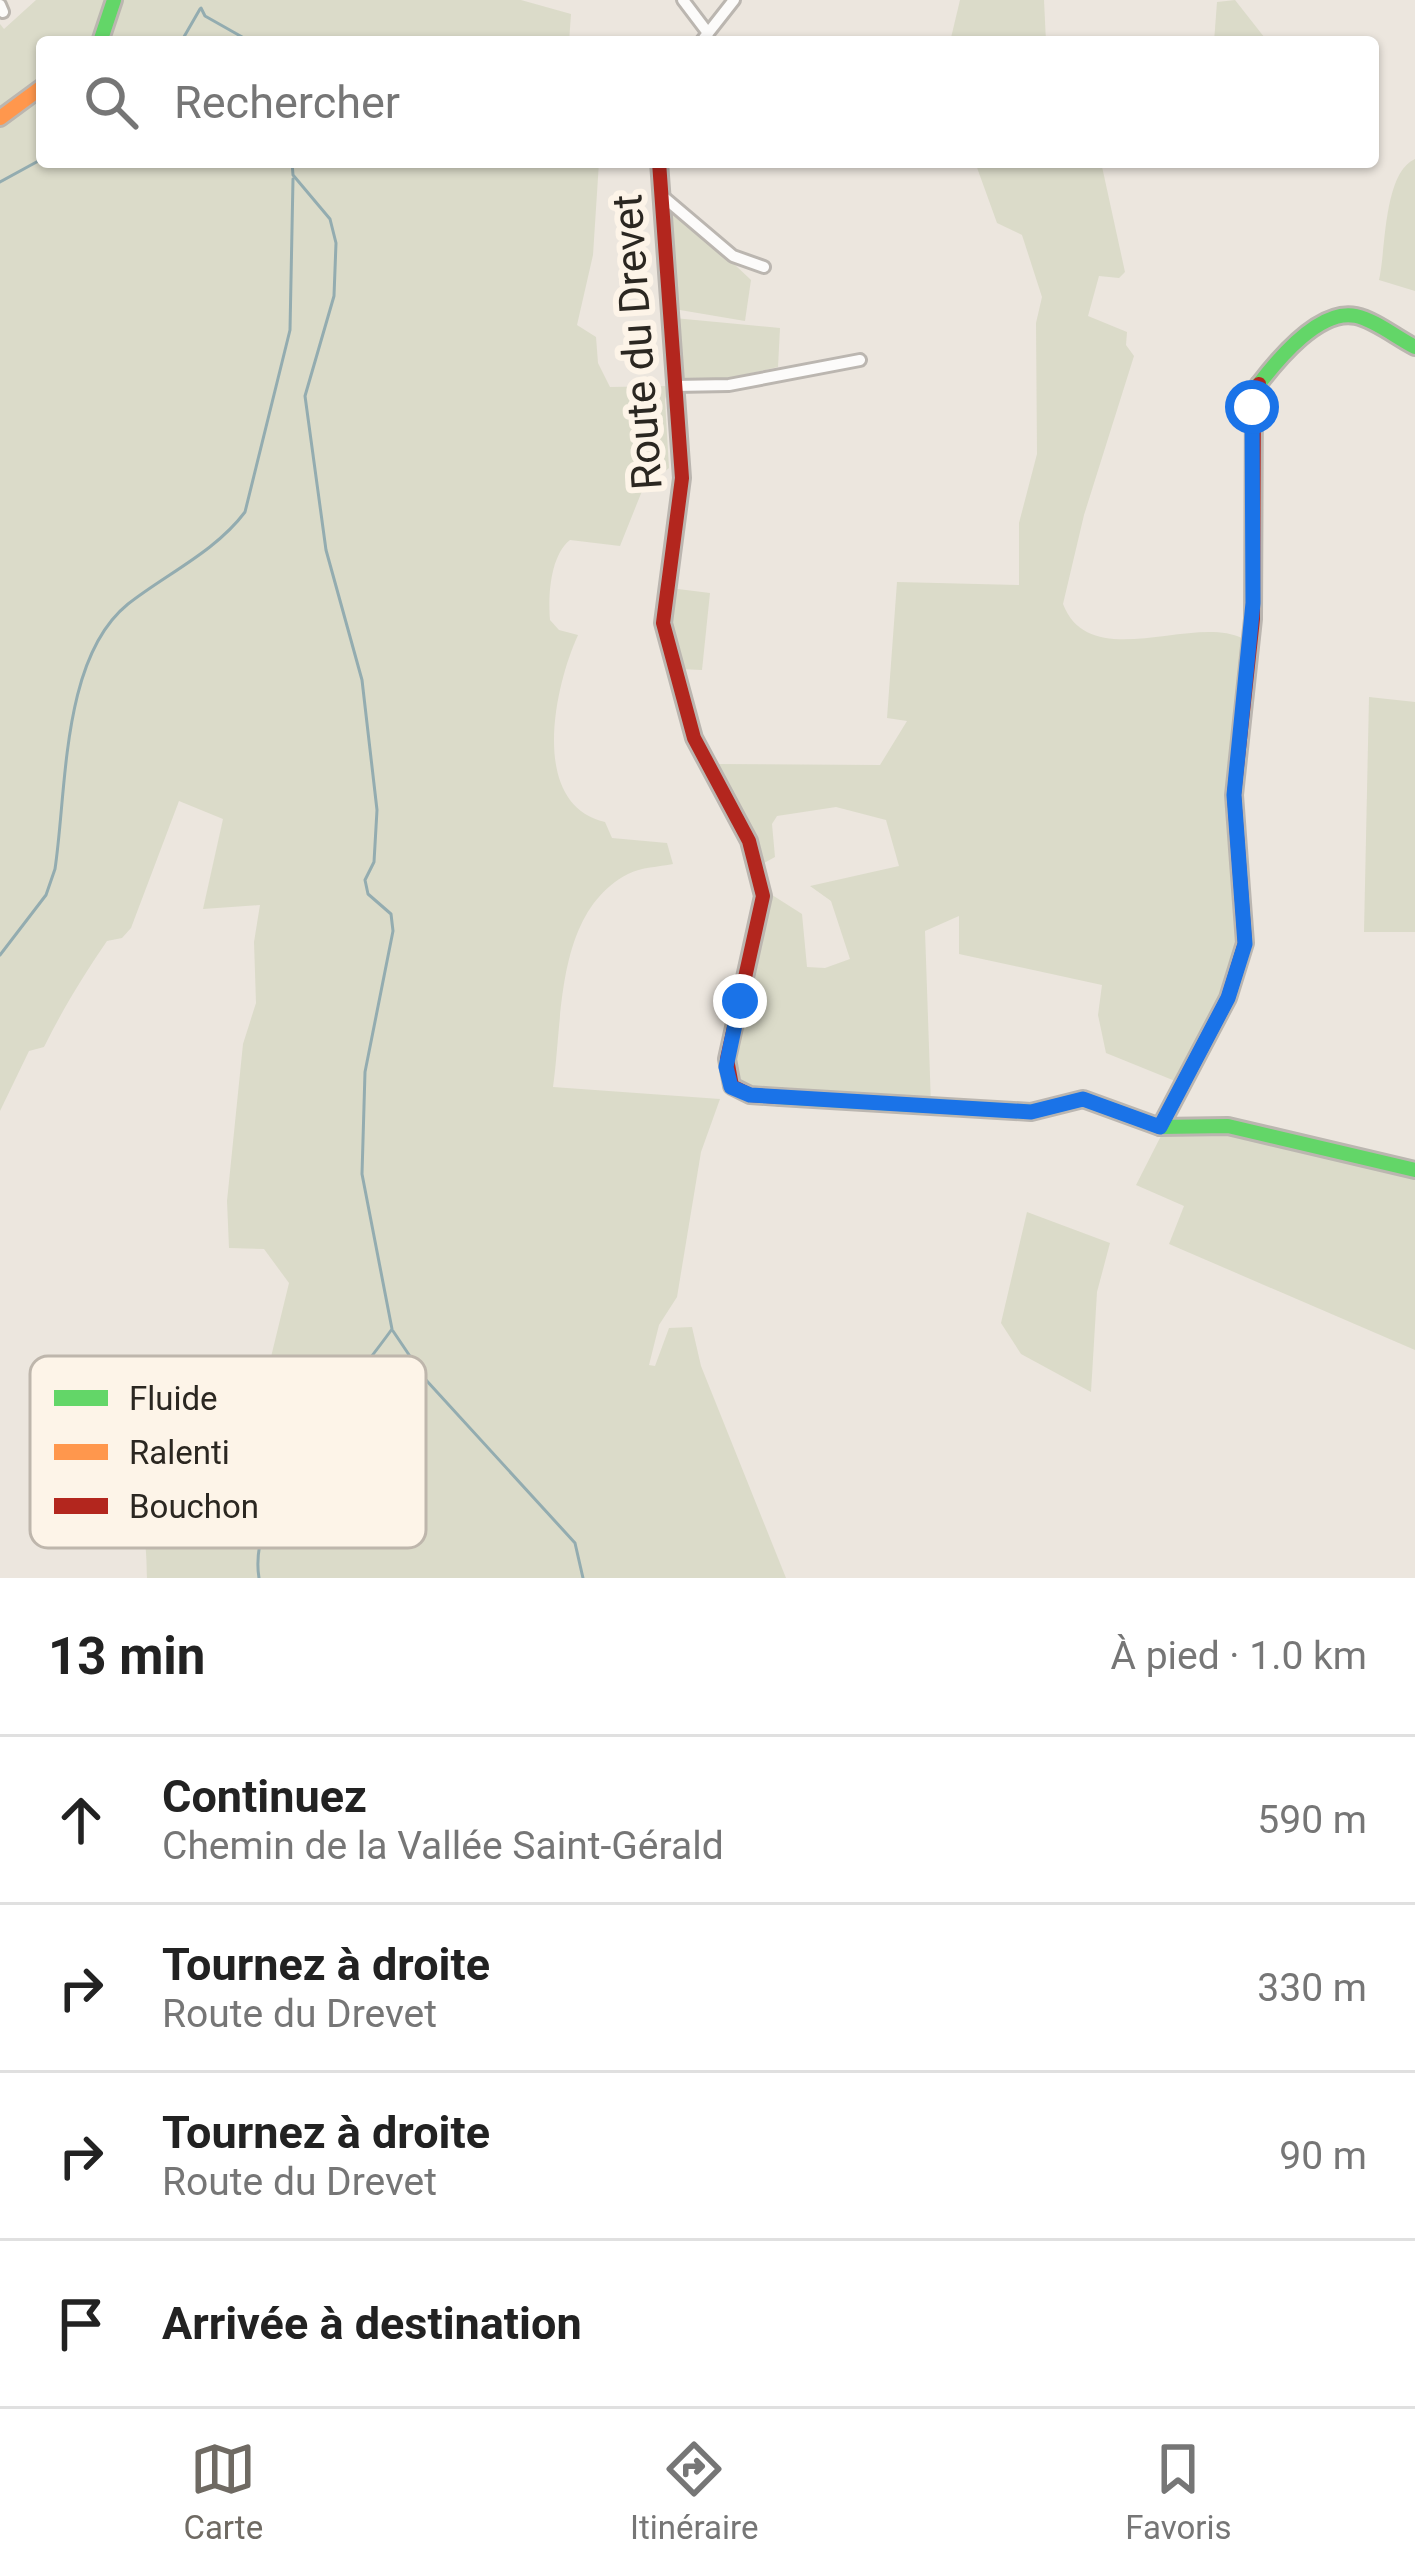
<!DOCTYPE html>
<html lang="fr">
<meta charset="utf-8">
<style>
body{margin:0;font-family:Roboto,sans-serif;background:#f6f6f6;color:#222}
.stop{position:absolute;width:36px;height:36px;margin:-27px;border:9px solid #1a73e8;border-radius:50%;background:#fff}
.stop.end{background:#1a73e8;border-color:#fff;box-shadow:0 3px 12px #0008}
.list{margin:0;padding:0;list-style:none}
h2{display:flex;justify-content:space-between;align-items:center;height:156px;margin:0;padding:0 48px;font-size:51px}
h2 small{font-size:39px;font-weight:400;color:#767676}
.list li{display:grid;grid-template-columns:78px 1fr auto;gap:36px;align-items:center;box-sizing:border-box;height:168px;padding:0 48px;border-top:3px solid #e0e0e0}
.list b{display:block;font-size:45px;white-space:nowrap}
.list p{margin:0;font-size:39px;white-space:nowrap;color:#767676}
.list em{font-size:39px;font-style:normal;color:#767676}
.icon{flex:none;width:66px;height:66px;fill:none;stroke:currentColor;stroke-width:2;stroke-linecap:round;stroke-linejoin:round}
.map{position:relative;flex:none;width:1415px;height:1578px;overflow:hidden}
.search{position:absolute;background:#fff;box-shadow:0 3px 9px #0004;left:36px;right:36px;top:36px;height:132px;display:flex;align-items:center;gap:30px;box-sizing:border-box;padding:0 42px;border-radius:12px;color:#767676;font-size:45px}
.sheet{height:828px;background:#fff}
nav{display:flex;justify-content:space-around;align-items:center;box-sizing:border-box;height:168px;border-top:3px solid #e0e0e0;background:#fff;font-size:33px;color:#767676}
nav a{display:grid;justify-items:center;gap:6px}
nav .on{color:#6f6a63}
.map>svg:first-child{display:block}
</style>
<div class="map">
<svg width="1415" height="1578" viewBox="0 0 1415 1578">
<rect width="100%" height="100%" fill="#ece6de"/>
<g fill="#dbdbc9">
<path d="M36 0H521L571 14 569 42H42V162H599L593 255 577 325 596 337 598 363 610 387 669 386 665 400 669 468 655 479 652 491H642L620 546 570 540C550 556 548 596 550 620L559 630 578 635C555 685 528 804 605 822L612 838 667 843 673 864C659 867 641 867 628 874 555 912 563 1019 553 1087L720 1099 701 1152 677 1297 659 1325 649 1365 655 1366 669 1328 692 1327 701 1366 786 1578H147C146 1532 146 1515 98 1502L102 1486 36 1461 86 1372 262 1394 289 1283 264 1249 229 1248 227 1201 243 1044 256 1003 254 942 260 905 203 909 223 819 179 801 131 928 122 938 107 941C83 976 64 1007 44 1047L29 1051 0 1111V24L4 29Z"/>
<path d="M960 0H1044L1046 42H950Z"/>
<path d="M1235 0 1268 42H1214L1217 2Z"/>
<path d="M1415 159V291L1379 280C1386 251 1383 173 1415 159Z"/>
<path d="M975 162H1101L1125 272 1119 278 1099 276 1088 316 1127 332 1126 345 1134 356 1084 515 1063 604C1090 674 1192 614 1242 638L1236 714 1241 936 1232 979 1180 1083 1106 1053 1098 1015 1102 985 959 954V916L925 931 931 1105 747 1090 737 1085C722 1037 768 950 769 893L802 914 807 967 825 968 850 959 831 901 810 886 899 866 886 820 836 807 777 816 772 824 775 857 764 863 713 764 880 765 907 721 887 718 897 582 1019 585V523L1037 454 1036 323 1042 297 1022 235 997 223Z"/>
<path d="M666 214H681L751 280 745 321 674 309Z"/>
<path d="M674 318 780 328 778 367 726 379H678Z"/>
<path d="M670 588 710 593 702 670 679 669 668 623Z"/>
<path d="M1369 697 1415 702V932H1364Z"/>
<path d="M1231 1131 1415 1175V1350L1169 1244 1184 1206 1136 1185 1163 1132Z"/>
<path d="M1027 1212 1110 1243 1097 1292 1091 1392 1021 1354 1001 1323Z"/>
</g>
<g fill="none" stroke-linecap="round" stroke-linejoin="round">
<g stroke="#93acb0" stroke-width="3">
<path d="M201 8 205 16 251 42"/>
<path d="M181 42 200 9"/>
<path d="M0 182 42 159"/>
<path d="M0 955 46 895 55 869C67 790 61 658 128 604 166 574 215 552 245 512L290 330 293 179"/>
<path d="M393 1331 426 1380 575 1543 583 1578"/>
<path d="M259 1578C246 1501 348 1391 392 1329L362 1174 365 1072 393 931 391 914 368 894 365 880 374 862 377 810 362 680 326 550 305 396 334 296 336 243 330 219 293 175 292 162"/>
</g>
<defs>
<g id="street">
<path d="M683 0 708 33"/>
<path d="M0 5 3 12"/>
<path d="M701 42 734 0"/>
<path d="M660 194 733 256 764 267"/>
<path d="M675 386 729 385 860 360"/>
</g>
<g id="fast">
<path d="M100 42 114 0"/>
<path d="M1259 384C1278 359 1320 308 1356 316 1375 320 1397 338 1415 347"/>
<path d="M780 1097 1031 1112 1083 1099 1160 1127 1228 1126 1415 1170"/>
</g>
<path id="slow" d="M0 118 42 87"/>
<g id="jam">
<path d="M659 162 682 478 663 623 694 738 749 841 763 896 727 1059 732 1086 750 1095 780 1097"/>
<path d="M1160 1127 1228 998 1245 943 1234 795 1253 619 1254 390 1259 384"/>
</g>
</defs>
<use href="#street" stroke="#bbb6b0" stroke-width="16"/>
<use href="#fast" stroke="#bbb6b0" stroke-width="20"/>
<use href="#slow" stroke="#bbb6b0" stroke-width="20"/>
<use href="#jam" stroke="#bbb6b0" stroke-width="20"/>
<use href="#street" stroke="#fcfbfa" stroke-width="10"/>
<use href="#fast" stroke="#63d668" stroke-width="14"/>
<use href="#slow" stroke="#ff974d" stroke-width="14"/>
<use href="#jam" stroke="#b3261e" stroke-width="14"/>
</g>
<g fill="none" stroke-linecap="round" stroke-linejoin="round">
<path stroke="#1a73e8" stroke-width="15" d="M740 1001 726 1067 731 1087 750 1095 1031 1112 1083 1099 1160 1127 1228 998 1245 944 1234 795 1253 603 1252 407"/>
</g>
<g text-anchor="middle" dominant-baseline="central" stroke-width="12" stroke-linejoin="round" paint-order="stroke">
<g font-size="42" fill="#2b2721" stroke="#fdf4e8">
<text transform="translate(637 342) rotate(-94)">Route du Drevet</text>
</g>
</g>
<rect x="30" y="1356" width="396" height="192" rx="18" fill="#fdf4e8" stroke="#beb6ac" stroke-width="3"/>
<rect x="54" y="1390" width="54" height="16" fill="#63d668"/>
<rect x="54" y="1444" width="54" height="16" fill="#ff974d"/>
<rect x="54" y="1498" width="54" height="16" fill="#b3261e"/>
<g font-size="33" fill="#2b2721">
<text x="129" y="1410">Fluide</text>
<text x="129" y="1464">Ralenti</text>
<text x="129" y="1518">Bouchon</text>
</g>
</svg>
<div class="stop" style="left:1252px;top:407px"></div>
<div class="stop end" style="left:740px;top:1001px"></div>
<div class="search"><svg class="icon" aria-label="search" viewBox="0 0 24 24"><circle cx="10" cy="10" r="6"/><path d="M15 15l6 6"/></svg>Rechercher</div>
</div>
<section class="sheet">
<h2>13 min<small>À pied · 1.0 km</small></h2>
<ul class="list">
<li><svg class="icon" aria-label="ahead" viewBox="0 0 24 24"><path d="M12 20V5M6 11l6-6 6 6"/></svg><div><b>Continuez</b><p>Chemin de la Vallée Saint-Gérald</p></div><em>590 m</em></li>
<li><svg class="icon" aria-label="right" viewBox="0 0 24 24"><path d="M7 20v-9h11M14 6l5 5-5 5"/></svg><div><b>Tournez à droite</b><p>Route du Drevet</p></div><em>330 m</em></li>
<li><svg class="icon" aria-label="right" viewBox="0 0 24 24"><path d="M7 20v-9h11M14 6l5 5-5 5"/></svg><div><b>Tournez à droite</b><p>Route du Drevet</p></div><em>90 m</em></li>
<li><svg class="icon" aria-label="arrive" viewBox="0 0 24 24"><path d="M6 21V4h12l-3 4 3 4H6"/></svg><div><b>Arrivée à destination</b></div></li>
</ul>
</section>
<nav>
<a class="on"><svg class="icon" aria-label="map" viewBox="0 0 24 24"><path d="M3 6l6-2 6 2 6-2v14l-6 2-6-2-6 2zM9 4v14M15 6v14"/></svg>Carte</a>
<a><svg class="icon" aria-label="directions" viewBox="0 0 24 24"><path d="M12 3l9 9-9 9-9-9zM9 14v-3h6M13 9l2 2-2 2"/></svg>Itinéraire</a>
<a><svg class="icon" aria-label="saved" viewBox="0 0 24 24"><path d="M7 4h10v16l-5-4-5 4z"/></svg>Favoris</a>
</nav>
